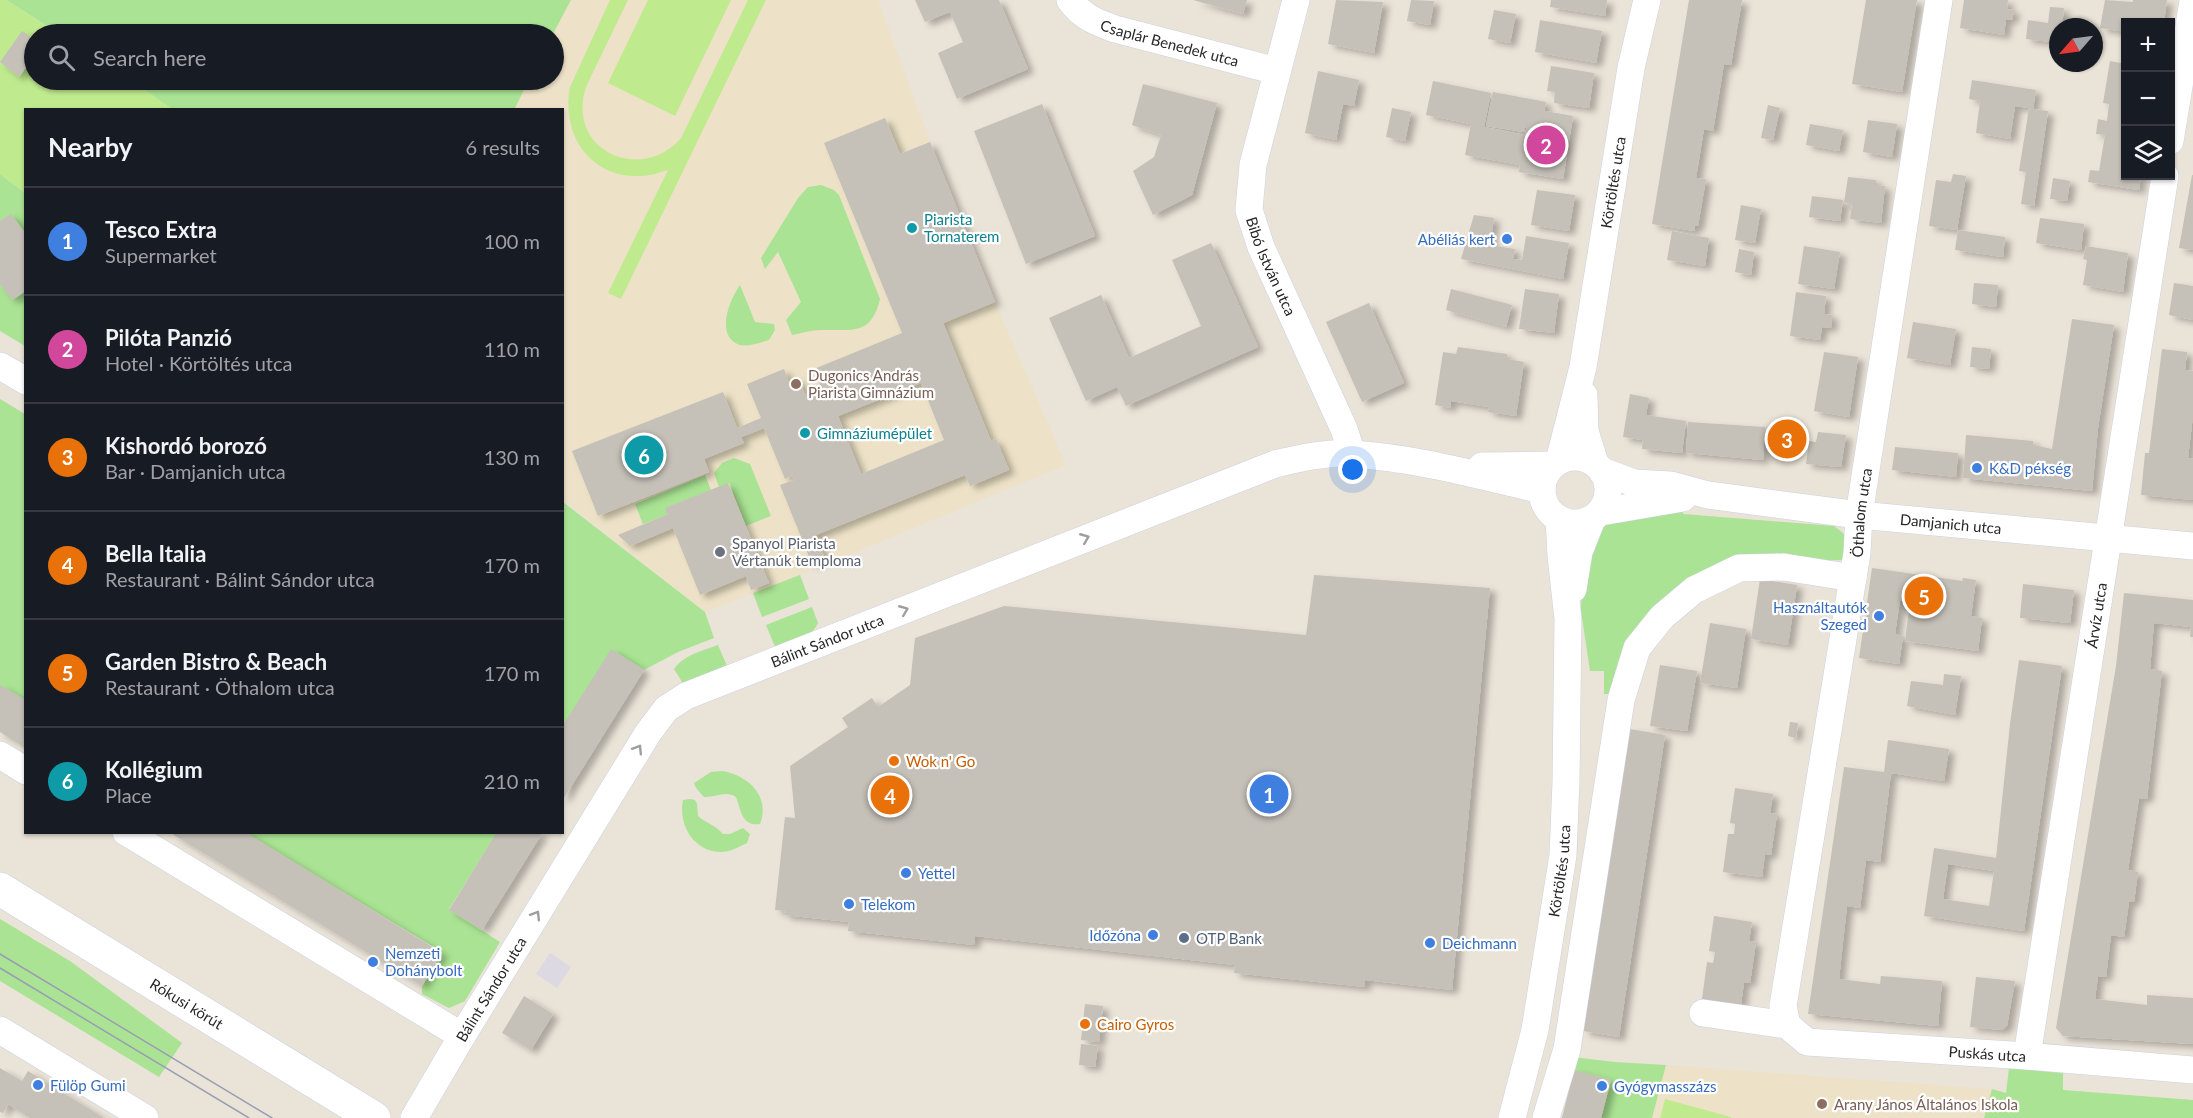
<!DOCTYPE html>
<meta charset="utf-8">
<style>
body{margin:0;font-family:Lato,sans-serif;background:#242831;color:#f1f3f6}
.controls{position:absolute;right:18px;top:18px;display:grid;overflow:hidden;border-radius:0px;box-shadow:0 2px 4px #0004}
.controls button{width:54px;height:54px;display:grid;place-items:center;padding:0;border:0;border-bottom:2px solid #363941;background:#171b24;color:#f1f3f6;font:30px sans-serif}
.compass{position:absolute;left:2049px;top:18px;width:54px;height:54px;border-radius:50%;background:#171b24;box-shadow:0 2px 4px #0004;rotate:242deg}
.you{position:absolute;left:1353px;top:470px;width:21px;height:21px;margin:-15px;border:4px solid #fff;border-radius:50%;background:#1a73e8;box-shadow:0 0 0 9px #1a73e833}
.badge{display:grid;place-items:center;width:39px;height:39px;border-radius:50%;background:#db2777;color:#fff;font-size:20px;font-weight:700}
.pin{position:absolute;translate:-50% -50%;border:3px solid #fff;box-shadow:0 2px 6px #0006}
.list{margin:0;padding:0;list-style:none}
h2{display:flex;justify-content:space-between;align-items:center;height:78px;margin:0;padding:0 24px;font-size:26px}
h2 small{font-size:20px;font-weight:400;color:#9ea1a6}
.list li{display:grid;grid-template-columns:39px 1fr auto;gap:18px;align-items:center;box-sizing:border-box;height:108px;padding:0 24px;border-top:2px solid #363941}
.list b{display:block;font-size:22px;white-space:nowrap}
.list p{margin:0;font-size:20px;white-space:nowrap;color:#9ea1a6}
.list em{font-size:20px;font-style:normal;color:#9ea1a6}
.icon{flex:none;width:33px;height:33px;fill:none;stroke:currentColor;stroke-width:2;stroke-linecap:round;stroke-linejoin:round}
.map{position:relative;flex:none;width:2193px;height:1118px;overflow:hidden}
.search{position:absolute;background:#171b24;box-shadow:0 2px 4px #0004;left:24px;top:24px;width:540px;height:66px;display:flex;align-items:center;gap:15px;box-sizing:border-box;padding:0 21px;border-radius:33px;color:#9ea1a6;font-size:22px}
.panel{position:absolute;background:#171b24;box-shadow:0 2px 4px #0004;left:24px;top:108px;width:540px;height:726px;border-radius:0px}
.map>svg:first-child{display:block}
</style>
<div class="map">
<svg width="2193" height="1118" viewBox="0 0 2193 1118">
<defs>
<filter id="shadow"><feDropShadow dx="6" dy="4" stdDeviation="3" flood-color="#0004"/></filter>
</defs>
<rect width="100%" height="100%" fill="#eae3d8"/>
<path fill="#dcd9e2" d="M550 953 571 967 557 988 536 974Z"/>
<g fill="#ede2c7">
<path d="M571 0H878L930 142 995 302 1066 465 800 575 705 612 563 500 562 110H514L529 80H554L553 34Z"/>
<path d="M1666 1065 1992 1089 1983 1118H1652Z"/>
</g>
<g fill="#aae393">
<path d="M6 0H571L553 34H60Z"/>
<path d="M130 80H529L514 110 172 109Z"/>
<path d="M0 174 25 193V346L0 331Z"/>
<path d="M821 185 834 190 839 195 880 299C871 337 851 329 821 330 812 330 802 333 792 335L786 320 801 302 778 252 765 269 761 258 798 198 808 187Z"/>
<path d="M740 285 755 322 774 324 775 330 769 340C761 342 748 347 740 345 714 336 730 299 740 285Z"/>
<path d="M0 399 25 414V747L0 732Z"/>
<path d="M734 458 750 464 771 516 746 526 729 483 719 487 714 473 722 463Z"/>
<path d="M705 475 711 490 666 508 668 514 643 524 635 504Z"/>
<path d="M563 502 705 612 714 638 678 652 644 670 611 650 563 727Z"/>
<path d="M1682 508 1683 514 1834 526 1843 533 1850 548 1843 560 1726 562 1611 694H1604V671H1590L1581 611 1582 569 1595 534 1612 517Z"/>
<path d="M800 575 809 599 762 617 753 593Z"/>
<path d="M812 607 818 623C810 640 792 643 776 649L766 625Z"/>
<path d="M718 645 727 666 684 685 674 669C684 655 702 651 718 645Z"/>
<path d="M721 771C747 774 771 796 760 824 742 827 741 810 736 797 725 790 715 798 704 797L696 788 694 783 711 772Z"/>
<path d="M690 799 695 800 697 804 698 816C707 824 714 824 723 834H730L743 828 750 834 747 843C739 847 730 852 720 852 693 851 678 824 683 800Z"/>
<path d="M245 833H497L449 909 500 942 465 1001 449 1008 422 994V986L442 952Z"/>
<path d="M0 919 70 961 182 1043 159 1077 0 981Z"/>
<path d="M1573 1057 1615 1062 1666 1065 1652 1118H1601L1610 1080 1571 1070Z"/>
<path d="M2009 1068 2063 1073V1090L2193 1100V1118H1984L1992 1089 2006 1093Z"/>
</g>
<g fill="#bfea8e">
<path d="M0 0H6L60 34H34V80H130L172 109 26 110 25 193 0 174Z"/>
<path d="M610 0H628C617 22 607 44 596 66 591 77 584 88 583 100 576 157 646 180 681 138L748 0H766L621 299 608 293 668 170C660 172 651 176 641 176 590 179 561 134 570 87Z"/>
<path d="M648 0H731L675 116 608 83Z"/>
<path d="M1665 1099 1731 1117V1118H1660Z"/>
</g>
<g fill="#c5c0b8" fill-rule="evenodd" filter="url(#shadow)">
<path d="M915 0H999L1028 69 957 99 938 53 963 42 950 12 925 22Z"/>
<path d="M1193 0H1247L1243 14Z"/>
<path d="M1336 0 1383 2 1374 53 1328 44Z"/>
<path d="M1411 0 1434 1 1430 25 1407 21Z"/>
<path d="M1551 0H1607L1605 16 1550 7Z"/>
<path d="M1689 0H1742L1731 65 1724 64 1713 131 1704 129 1696 178 1706 179 1698 226H1695L1694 231 1652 224Z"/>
<path d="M1866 0H1917L1902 92 1852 84Z"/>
<path d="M1964 0H2008L2007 9 2014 10 2012 20 2006 19 2004 35 1960 28Z"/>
<path d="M2105 0 2133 2V0H2167L2164 22H2126V32L2100 28Z"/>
<path d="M2050 7 2064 8 2062 27H2058V43L2026 39 2028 20 2048 23Z"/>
<path d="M1494 10 1516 14 1510 43 1488 39Z"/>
<path d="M1540 20 1602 31 1596 63 1535 52Z"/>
<path d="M22 31 34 39V56L19 77 0 62Z"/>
<path d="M2110 61 2126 64V176H2141L2139 190 2088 182 2090 170 2099 171 2105 135 2096 134 2098 119 2107 121 2109 104 2103 103Z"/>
<path d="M1551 66 1594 73 1589 108 1554 103 1555 92 1547 91Z"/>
<path d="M1318 71 1359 80 1354 106 1343 104 1336 140 1305 133Z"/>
<path d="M1972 80 2036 90 2033 109 2048 111 2034 206 2021 204 2026 172 2019 171 2029 108 2015 106 2010 139 1976 133 1980 101 1969 99Z"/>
<path d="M1433 81 1491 93 1484 127 1525 135 1527 125 1542 128 1545 111 1573 116 1563 179 1519 172 1520 165 1465 155 1471 124 1426 115Z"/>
<path d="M1143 84 1217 103 1192 195 1153 215 1133 171 1154 157 1161 135 1132 125Z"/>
<path d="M1493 92 1546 102 1541 127 1526 124 1524 132 1486 126Z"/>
<path d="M1042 104 1095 236 1026 264 974 131Z"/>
<path d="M1768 105 1780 108 1773 140 1761 138Z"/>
<path d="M1392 108 1411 112 1405 141 1386 137Z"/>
<path d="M885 118 900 154 930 142 995 302 943 323 991 441 996 439 1009 470 970 486 965 475 816 535 825 559 812 564 780 485 794 480 792 476 785 479 764 428 741 437 744 443 704 459 709 472 598 516 572 451 723 392 737 428 761 418 747 384 784 369 789 382 798 378 805 395 821 388 814 369 902 333 824 143ZM921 383 944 440 861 474 838 416Z"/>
<path d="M1868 120 1897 124 1892 157 1863 152Z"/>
<path d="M1810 124 1843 130 1839 151 1806 145Z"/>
<path d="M1953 174 1966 176 1957 230 1929 226 1936 180 1951 182Z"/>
<path d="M2192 175H2193V250L2179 248Z"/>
<path d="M1848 177 1876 180V185L1885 186 1881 223 1850 219 1852 204 1844 203Z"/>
<path d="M2053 178 2070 181 2067 201 2050 199Z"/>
<path d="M1537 190 1575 195 1569 231 1531 225Z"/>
<path d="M1812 196 1843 200 1840 221 1809 217Z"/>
<path d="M1741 205 1761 209 1755 243 1735 240Z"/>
<path d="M11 214 26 234V291L12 300 0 284V221Z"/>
<path d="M1474 215 1494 218 1490 245 1515 249 1513 259 1522 260 1526 236 1569 243 1563 279 1461 259Z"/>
<path d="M2040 218 2084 224 2081 250 2036 243Z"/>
<path d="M1958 230 2005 237 2003 257 1955 250Z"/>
<path d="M1672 231 1709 238 1705 266 1667 260Z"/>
<path d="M1211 243 1258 347 1126 406 1117 387 1086 401 1049 318 1101 295 1129 358 1201 326 1172 260Z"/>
<path d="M1804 246 1840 252 1834 289 1798 284Z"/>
<path d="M2086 246 2128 253 2123 292 2083 285 2087 260 2083 259Z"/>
<path d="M1739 249 1754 252 1751 275 1735 272Z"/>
<path d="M1974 283 1998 285 1996 307 1972 304Z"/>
<path d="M2174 283 2193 286V320L2169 315Z"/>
<path d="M1451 289 1512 305 1506 327 1446 310Z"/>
<path d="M1525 289 1559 294 1554 333 1519 329Z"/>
<path d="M1796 292 1826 296 1824 314 1832 315 1831 328 1822 327 1820 340 1790 336Z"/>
<path d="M1369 303 1404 383 1362 402 1326 322Z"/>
<path d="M2072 319 2114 325 2098 428 2092 491 1963 478 1966 435 2033 441V445L2052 449Z"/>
<path d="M1913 322 1956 329 1950 365 1907 358Z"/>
<path d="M1458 347 1507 354V359L1524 362 1516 416 1488 412 1489 407 1451 401V408L1435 405 1443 352 1456 354Z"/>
<path d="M1972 347 1991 349 1989 369 1970 367Z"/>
<path d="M2162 349 2187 352 2185 370 2193 371V415L2188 458 2193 459V500L2141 495 2145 453H2149Z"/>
<path d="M1824 352 1858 357 1849 417 1814 411Z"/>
<path d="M1630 394 1649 398 1646 415 1686 421 1682 453 1642 449 1643 440 1623 437Z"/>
<path d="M1688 422 1765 427 1763 460 1686 453Z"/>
<path d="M1818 432 1846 435 1841 467 1806 464 1809 441 1816 442Z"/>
<path d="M1895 447 1958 453 1956 477 1892 470Z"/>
<path d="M728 483 769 583 751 590 746 576 700 595 673 528 630 546 618 535 668 514 665 508Z"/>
<path d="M1872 568 1962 581 1963 578 1976 580 1971 616 1982 618 1978 651 1905 641 1910 602 1900 600 1895 634 1903 636 1899 664 1859 658Z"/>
<path d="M1314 575 1490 588 1452 990 1365 980V987L1234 973 1235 965 975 936 974 945 848 931 849 922 784 915 785 911 775 910 785 817 795 818 790 766 848 727 842 718 872 698 878 707 910 685 915 638 1004 606 1306 635Z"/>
<path d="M1760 579 1797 585 1788 645 1751 639Z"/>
<path d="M2023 584 2074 590 2070 623 2020 618Z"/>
<path d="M2124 593 2193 600V637H2190L2191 627 2154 623 2150 669 2162 671 2147 799 2139 798 2128 870 2138 872 2134 902H2129L2124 937 2111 935 2106 977 2098 976 2095 999 2147 1005V995L2193 998V1044L2063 1036 2056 1028 2116 666Z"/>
<path d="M1710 623 1746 629 1737 688 1700 683Z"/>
<path d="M611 649 644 670 562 801V727Z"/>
<path d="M2019 660 2062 666 2024 931 1924 916 1934 848 1996 858 2010 724ZM1948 864 1994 871 1989 906 1943 899Z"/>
<path d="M1660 665 1697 671 1687 731 1650 726Z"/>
<path d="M1944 674 1961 676 1955 715 1907 706 1911 681 1943 685Z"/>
<path d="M0 685 26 700V747L0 732Z"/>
<path d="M1790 722 1798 723 1796 738 1788 736Z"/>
<path d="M1630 729 1665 735 1619 1037 1583 1031Z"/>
<path d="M1888 740 1949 749 1944 781 1891 773 1880 862 1866 860 1860 908 1847 906 1839 979 1880 984 1881 976 1942 981 1938 1026 1808 1014 1844 767 1884 772Z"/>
<path d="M1735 788 1773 794 1770 813 1777 814 1771 855 1765 854 1762 877 1723 872 1728 834H1734L1735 824 1730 823Z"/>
<path d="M169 832H245L442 953 422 986Z"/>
<path d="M497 832H543L482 930 449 910Z"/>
<path d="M1714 916 1752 922 1749 941 1756 942 1750 983 1744 982 1741 1005 1702 999 1707 962 1713 963 1715 952 1709 951Z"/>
<path d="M1976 977 2015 981 2007 1026 2002 1030 1970 1027Z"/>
<path d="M524 996 553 1014 531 1050 502 1033Z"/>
<path d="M1085 1004 1103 1006 1099 1042 1081 1040Z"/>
<path d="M1081 1044 1098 1046 1095 1067 1079 1065Z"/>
<path d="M0 1068 22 1081 28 1071 104 1118H30L8 1104 3 1113 0 1112Z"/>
<path d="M1574 1070 1611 1080 1601 1118H1562Z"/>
</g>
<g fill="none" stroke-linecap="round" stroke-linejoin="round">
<defs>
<g id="street">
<path id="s1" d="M1070 0C1082 17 1096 22 1115 29L1277 71"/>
<path id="s2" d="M1296 0 1253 165 1249 210 1261 247 1344 429 1352 454"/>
<path d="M2170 141 2193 1"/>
<path d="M0 366 26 381"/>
<path d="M1584 395 1585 431 1595 463"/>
<circle cx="1575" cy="490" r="33"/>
<path id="s3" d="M1559 461 1583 367 1631 68 1647 0"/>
<path d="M1482 466 1553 465"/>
<path id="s4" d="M1602 471 1634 483 1671 485 1708 495 1859 515 2193 546"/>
<path d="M1601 512 1683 498"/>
<path d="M1573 589 1579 552 1592 519"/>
<path d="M0 755 26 771"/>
<path d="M126 832 462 1036"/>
<path d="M1703 1013 1787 1025"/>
<path id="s5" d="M1787 1025 1783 1006 1857 553 1859 515 1939 0"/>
<path id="s6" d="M1787 1025 1807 1042 2027 1056 2193 1070"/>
<path d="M0 1030 145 1118"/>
<path id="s7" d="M2027 1056 2165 176"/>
<path id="s8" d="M414 1118 462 1036 648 733 666 709 686 696 1275 464C1300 458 1326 452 1352 454 1417 458 1480 476 1542 490"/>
<path id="s9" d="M1512 1118 1535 1030 1563 855 1566 782 1568 619 1561 556 1559 519"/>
<path d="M1546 1118 1567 1049 1621 700 1637 648 1662 617 1694 590 1739 568 1784 567 1853 578"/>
</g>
<g id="secondary">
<path id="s10" d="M0 889 374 1118"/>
</g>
</defs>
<use href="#street" stroke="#cdd0e1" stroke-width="28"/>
<use href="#secondary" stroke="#cdd0e1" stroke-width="34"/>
<use href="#street" stroke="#fff" stroke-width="27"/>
<use href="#secondary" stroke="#fff" stroke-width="33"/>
<g stroke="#9b9eb2" stroke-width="1.5">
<path d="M0 954 272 1118"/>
<path d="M0 968 249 1118"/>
</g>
</g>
<defs><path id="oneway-chevron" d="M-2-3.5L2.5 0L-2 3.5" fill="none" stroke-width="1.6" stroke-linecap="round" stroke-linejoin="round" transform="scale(1.5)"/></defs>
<g stroke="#9e9e9e">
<use href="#oneway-chevron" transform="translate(1085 538) rotate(-22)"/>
<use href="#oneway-chevron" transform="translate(904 610) rotate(-22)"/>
<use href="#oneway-chevron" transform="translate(638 749) rotate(-58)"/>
<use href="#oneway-chevron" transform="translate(536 915) rotate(-58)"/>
</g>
<g fill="#0f9aa8" stroke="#fff" stroke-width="2">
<circle cx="912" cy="228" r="6"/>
<circle cx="805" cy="433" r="6"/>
</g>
<g fill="#3f7fe0" stroke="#fff" stroke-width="2">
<circle cx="1507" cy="239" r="6"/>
<circle cx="1977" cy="468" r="6"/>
<circle cx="1879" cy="616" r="6"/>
<circle cx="906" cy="873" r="6"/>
<circle cx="849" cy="904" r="6"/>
<circle cx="1153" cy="935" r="6"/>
<circle cx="1430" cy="943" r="6"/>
<circle cx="373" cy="962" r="6"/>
<circle cx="38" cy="1085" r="6"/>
<circle cx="1602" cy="1086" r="6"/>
</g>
<g fill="#8d6e63" stroke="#fff" stroke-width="2">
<circle cx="796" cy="384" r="6"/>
<circle cx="1822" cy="1104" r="6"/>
</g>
<circle fill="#6b7280" stroke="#fff" stroke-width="2" cx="720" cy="552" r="6"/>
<g fill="#e8710a" stroke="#fff" stroke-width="2">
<circle cx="894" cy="761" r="6"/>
<circle cx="1085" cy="1024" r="6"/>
</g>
<circle fill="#5c6f8a" stroke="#fff" stroke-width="2" cx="1184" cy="938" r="6"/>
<g text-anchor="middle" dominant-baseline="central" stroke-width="4.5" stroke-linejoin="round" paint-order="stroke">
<g font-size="15" fill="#272727" stroke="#fff">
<text stroke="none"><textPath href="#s1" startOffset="111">Csaplár Benedek utca</textPath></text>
<text stroke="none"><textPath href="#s3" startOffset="284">Körtöltés utca</textPath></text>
<text stroke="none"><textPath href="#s2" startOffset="276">Bibó István utca</textPath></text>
<text stroke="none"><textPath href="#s5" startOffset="519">Öthalom utca</textPath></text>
<text stroke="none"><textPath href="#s4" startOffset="354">Damjanich utca</textPath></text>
<text stroke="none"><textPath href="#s7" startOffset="446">Árvíz utca</textPath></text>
<text stroke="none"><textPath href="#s8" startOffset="656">Bálint Sándor utca</textPath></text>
<text stroke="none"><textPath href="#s9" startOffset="252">Körtöltés utca</textPath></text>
<text stroke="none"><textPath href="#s8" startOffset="150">Bálint Sándor utca</textPath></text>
<text stroke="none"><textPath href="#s10" startOffset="219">Rókusi körút</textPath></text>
<text stroke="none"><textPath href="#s6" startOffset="207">Puskás utca</textPath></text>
</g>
<g font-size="15" fill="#0d838f" stroke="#fff" text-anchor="start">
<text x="924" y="219">Piarista<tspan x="924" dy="17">Tornaterem</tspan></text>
<text x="817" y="433">Gimnáziumépület</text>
</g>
<g font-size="15" fill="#366cbe" stroke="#fff" text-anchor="start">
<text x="1495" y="239" text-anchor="end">Abéliás kert</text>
<text x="1989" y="468">K&amp;D pékség</text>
<text x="1867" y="607" text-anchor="end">Használtautók<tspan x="1867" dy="17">Szeged</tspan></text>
<text x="918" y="873">Yettel</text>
<text x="861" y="904">Telekom</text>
<text x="1141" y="935" text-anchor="end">Időzóna</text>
<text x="1442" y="943">Deichmann</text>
<text x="385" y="953">Nemzeti<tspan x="385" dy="17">Dohánybolt</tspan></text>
<text x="50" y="1085">Fülöp Gumi</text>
<text x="1614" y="1086">Gyógymasszázs</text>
</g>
<g font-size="15" fill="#785e54" stroke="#fff" text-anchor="start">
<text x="808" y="375">Dugonics András<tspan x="808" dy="17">Piarista Gimnázium</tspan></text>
<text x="1834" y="1104">Arany János Általános Iskola</text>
</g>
<g font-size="15" fill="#5b616d" stroke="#fff" text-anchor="start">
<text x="732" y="543">Spanyol Piarista<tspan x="732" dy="17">Vértanúk temploma</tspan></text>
</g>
<g font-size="15" fill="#c56008" stroke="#fff" text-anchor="start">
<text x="906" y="761">Wok n' Go</text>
<text x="1097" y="1024">Cairo Gyros</text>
</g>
<g font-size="15" fill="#4e5e75" stroke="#fff" text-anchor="start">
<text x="1196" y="938">OTP Bank</text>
</g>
</g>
</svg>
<div class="controls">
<button>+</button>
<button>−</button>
<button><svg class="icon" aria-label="layers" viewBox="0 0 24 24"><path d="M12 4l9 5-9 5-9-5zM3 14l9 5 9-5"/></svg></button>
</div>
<svg class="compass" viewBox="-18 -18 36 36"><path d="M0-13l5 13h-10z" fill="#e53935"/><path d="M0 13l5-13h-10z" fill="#9ea1a6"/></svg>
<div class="you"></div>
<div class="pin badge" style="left:1269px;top:794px;background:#3f7fe0">1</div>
<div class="pin badge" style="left:1546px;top:145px;background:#d1479c">2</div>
<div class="pin badge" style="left:1787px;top:439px;background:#e8710a">3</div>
<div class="pin badge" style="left:890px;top:795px;background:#e8710a">4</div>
<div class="pin badge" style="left:1924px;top:596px;background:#e8710a">5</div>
<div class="pin badge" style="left:644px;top:455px;background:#0f9aa8">6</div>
<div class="search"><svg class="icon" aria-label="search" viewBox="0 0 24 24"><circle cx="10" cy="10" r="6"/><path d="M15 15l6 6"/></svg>Search here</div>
<section class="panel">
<h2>Nearby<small>6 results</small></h2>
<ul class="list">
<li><span class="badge" style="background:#3f7fe0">1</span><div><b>Tesco Extra</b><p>Supermarket</p></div><em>100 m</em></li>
<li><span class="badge" style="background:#d1479c">2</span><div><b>Pilóta Panzió</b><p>Hotel · Körtöltés utca</p></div><em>110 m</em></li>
<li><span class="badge" style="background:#e8710a">3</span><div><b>Kishordó borozó</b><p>Bar · Damjanich utca</p></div><em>130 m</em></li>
<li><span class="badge" style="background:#e8710a">4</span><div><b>Bella Italia</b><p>Restaurant · Bálint Sándor utca</p></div><em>170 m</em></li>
<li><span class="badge" style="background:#e8710a">5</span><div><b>Garden Bistro &amp; Beach</b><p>Restaurant · Öthalom utca</p></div><em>170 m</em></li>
<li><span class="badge" style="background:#0f9aa8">6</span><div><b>Kollégium</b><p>Place</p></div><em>210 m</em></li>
</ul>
</section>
</div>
